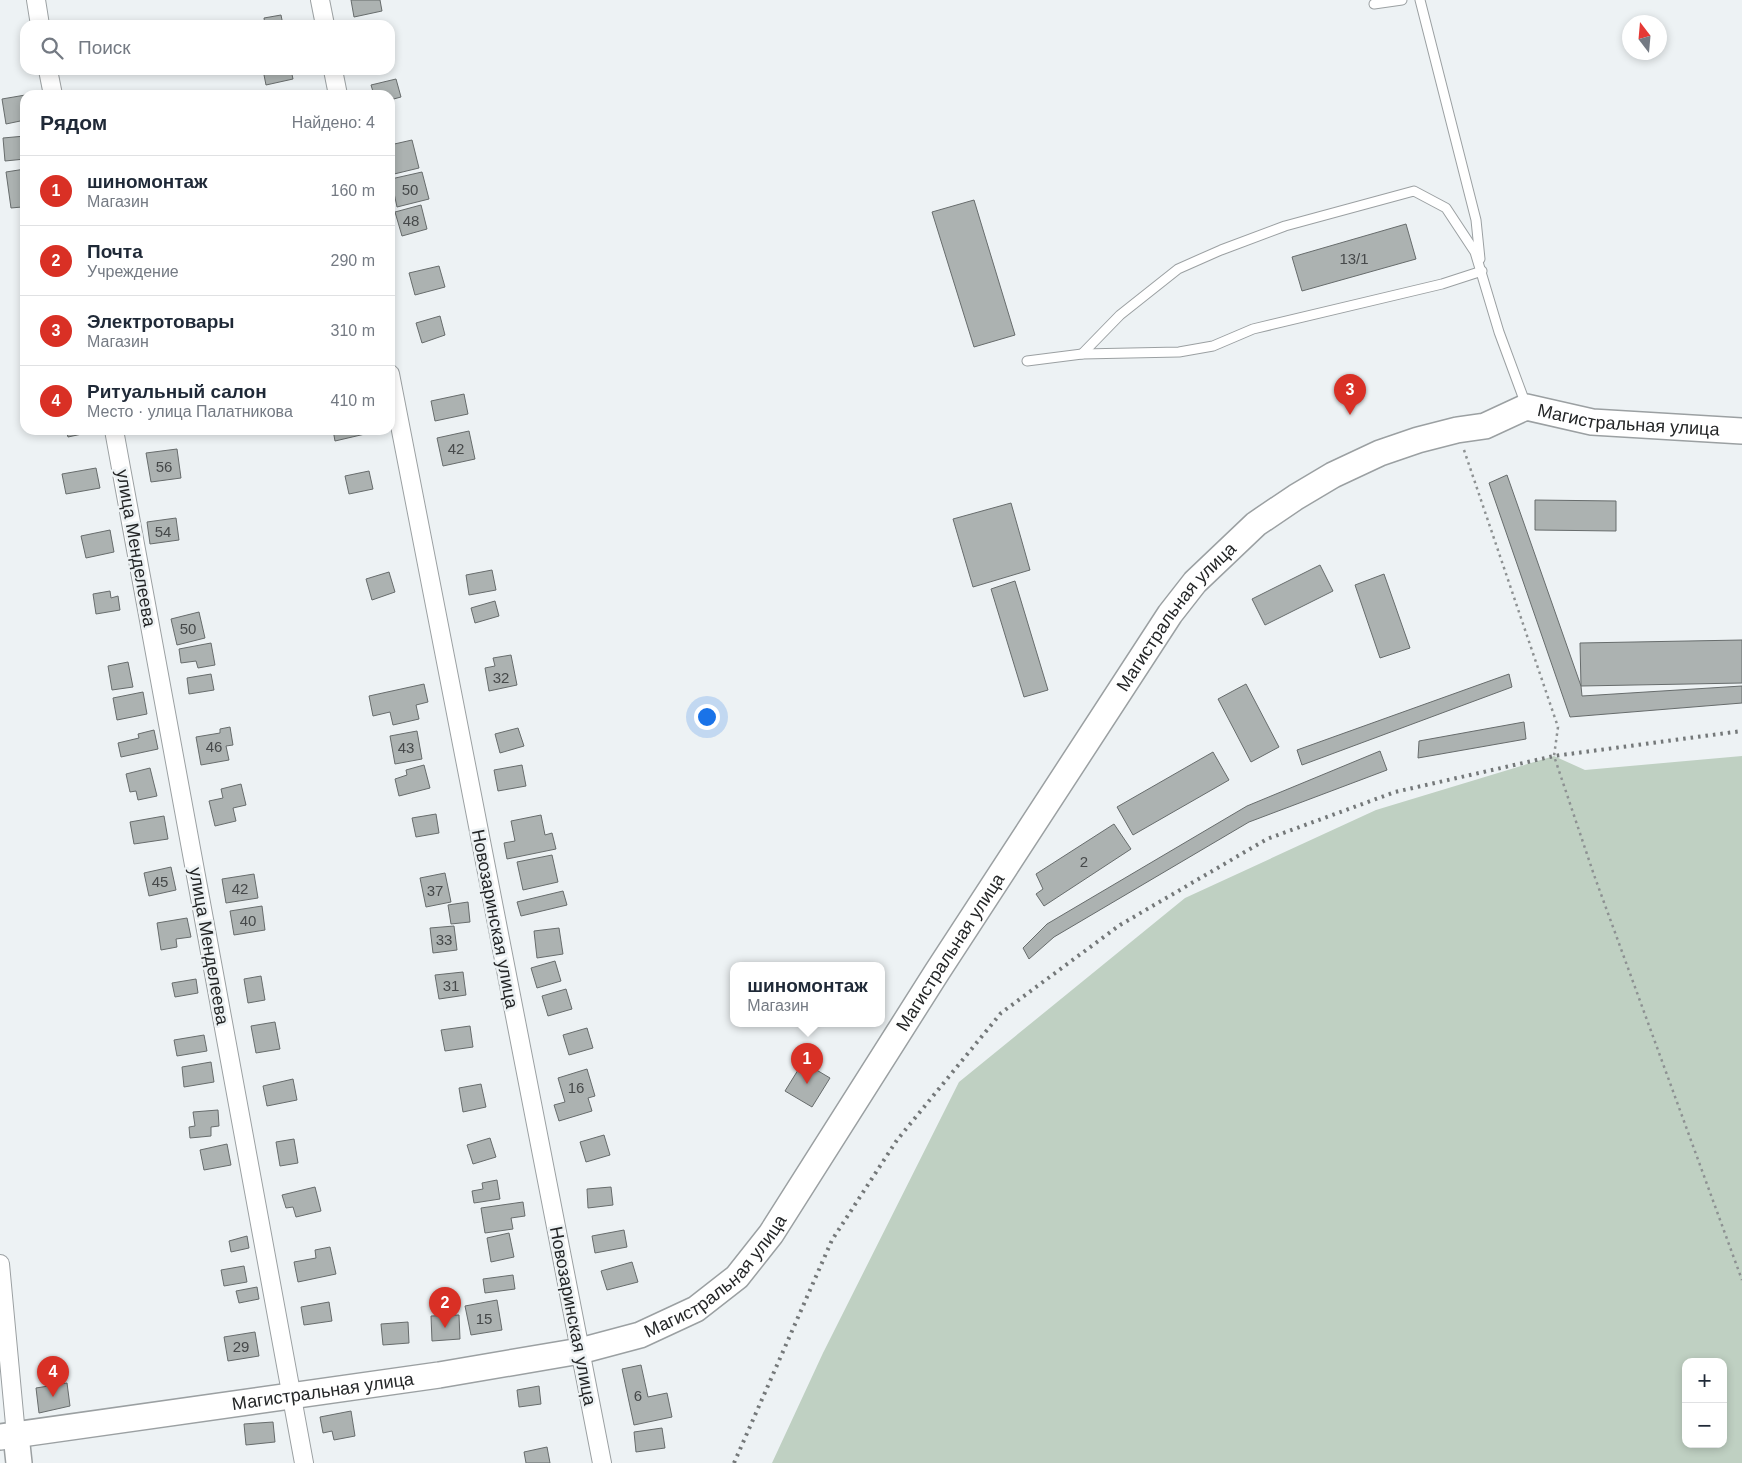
<!DOCTYPE html>
<html lang="ru">
<meta charset="utf-8">
<style>
body{margin:0;font-family:Helvetica,sans-serif;background:#f6f6f7;color:#1f2937}
.controls{position:absolute;right:15px;bottom:15px;display:grid;overflow:hidden;border-radius:10px;box-shadow:0 2px 8px #0003}
.controls button{width:45px;height:45px;display:grid;place-items:center;padding:0;border:0;border-bottom:1px solid #e0e1e3;background:#fff;color:#1f2937;font:25px sans-serif}
.compass{position:absolute;left:1622px;top:15px;width:45px;height:45px;border-radius:50%;background:#fff;box-shadow:0 2px 8px #0003;rotate:344deg}
.you{position:absolute;left:706px;top:716px;width:18px;height:18px;margin:-12px;border:4px solid #fff;border-radius:50%;background:#1a73e8;box-shadow:0 0 0 8px #1a73e833}
.badge{display:grid;place-items:center;width:32px;height:32px;border-radius:50%;background:#d93025;color:#fff;font-size:16px;font-weight:700}
.pin{position:absolute;translate:-50% -41px;filter:drop-shadow(0 1px 2px #0008)}
.pin::after{content:'';position:absolute;top:26px;width:18px;height:15px;background:inherit;clip-path:polygon(0 0,100% 0,50% 100%)}
.popup{position:absolute;left:730px;top:962px;width:155px;height:65px;box-sizing:border-box;display:grid;place-content:center;border-radius:10px;background:#fff;filter:drop-shadow(0 1px 4px #0005);font-size:16px;white-space:nowrap;color:#747a83}
.popup b{font-size:19px;color:#1f2937}
.popup::after{content:'';position:absolute;left:50%;top:100%;margin-left:-10px;border:10px solid transparent;border-top-color:#fff}
.list{margin:0;padding:0;list-style:none}
h2{display:flex;justify-content:space-between;align-items:center;height:65px;margin:0;padding:0 20px;font-size:21px}
h2 small{font-size:16px;font-weight:400;color:#747a83}
.list li{display:grid;grid-template-columns:32px 1fr auto;gap:15px;align-items:center;box-sizing:border-box;height:70px;padding:0 20px;border-top:1px solid #e0e1e3}
.list b{display:block;font-size:19px;white-space:nowrap}
.list p{margin:0;font-size:16px;white-space:nowrap;color:#747a83}
.list em{font-size:16px;font-style:normal;color:#747a83}
.icon{flex:none;width:28px;height:28px;fill:none;stroke:currentColor;stroke-width:2;stroke-linecap:round;stroke-linejoin:round}
.map{position:relative;flex:none;width:1742px;height:1463px;overflow:hidden}
.search{position:absolute;background:#fff;box-shadow:0 2px 8px #0003;left:20px;top:20px;width:375px;height:55px;display:flex;align-items:center;gap:12px;box-sizing:border-box;padding:0 18px;border-radius:15px;color:#747a83;font-size:19px}
.panel{position:absolute;background:#fff;box-shadow:0 2px 8px #0003;left:20px;top:90px;width:375px;height:345px;border-radius:15px}
.map>svg:first-child{display:block}
</style>
<div class="map">
<svg width="1742" height="1463" viewBox="0 0 1742 1463">
<rect width="100%" height="100%" fill="#edf2f4"/>
<path fill="#bfd0c2" fill-rule="evenodd" d="M1554 756 1585 770 1742 756V1463H772L823 1353 959 1082 1185 898 1376 810ZM1686 1362H1723V1444H1686Z"/>
<g fill="#acb2b1" stroke="#676c6c">
<path d="M351 0H380L382 11 354 17Z"/>
<path d="M281 15 283 25H265L264 18Z"/>
<path d="M263 70H291L293 79 266 85Z"/>
<path d="M368 70H390L369 74Z"/>
<path d="M396 79 401 97 390 100V95H374L371 85Z"/>
<path d="M37 93 38 95H25V120L6 124 2 99Z"/>
<path d="M25 136V159L5 161 3 138Z"/>
<path d="M412 140 419 168 390 175V145Z"/>
<path d="M25 169V202H21L22 207 11 208 6 172Z"/>
<path d="M422 172 429 199 397 207 391 179Z"/>
<path d="M974 200 1015 335 974 347 932 212Z"/>
<path d="M421 205 427 229 402 236 395 212Z"/>
<path d="M1406 224 1416 259 1302 291 1292 257Z"/>
<path d="M439 266 445 287 415 295 409 273Z"/>
<path d="M440 316 445 335 422 343 416 323Z"/>
<path d="M464 394 468 414 435 421 431 401Z"/>
<path d="M66 430H96V431L68 437Z"/>
<path d="M333 430H364L365 434 335 441Z"/>
<path d="M469 431 475 459 443 466 437 438Z"/>
<path d="M177 449 181 478 151 482 146 453Z"/>
<path d="M96 468 100 488 66 494 62 474Z"/>
<path d="M369 471 373 489 349 494 345 476Z"/>
<path d="M1507 475 1581 686 1582 696 1742 686V703L1570 717 1489 483Z"/>
<path d="M1535 500 1616 501V531L1535 530Z"/>
<path d="M1011 503 1030 570 973 587 953 519Z"/>
<path d="M176 518 179 540 150 544 147 522Z"/>
<path d="M110 530 114 552 86 558 81 536Z"/>
<path d="M1320 565 1333 591 1265 625 1252 599Z"/>
<path d="M492 570 496 590 469 595 466 575Z"/>
<path d="M389 572 395 592 372 600 366 579Z"/>
<path d="M1384 574 1410 648 1380 658 1355 585Z"/>
<path d="M1015 581 1048 690 1024 697 991 589Z"/>
<path d="M110 591 111 598 118 596 120 610 96 614 93 594Z"/>
<path d="M495 601 499 616 475 623 471 608Z"/>
<path d="M199 612 205 638 177 645 171 619Z"/>
<path d="M1742 640V683L1581 686 1580 643Z"/>
<path d="M211 643 215 665 198 668 196 661 181 663 179 649Z"/>
<path d="M511 655 517 685 489 691 485 668 495 666 493 658Z"/>
<path d="M128 662 133 687 112 690 108 666Z"/>
<path d="M211 674 214 690 189 694 187 678Z"/>
<path d="M1509 674 1512 687 1302 765 1297 750Z"/>
<path d="M424 684 428 702 416 705 419 719 393 725 390 712 373 716 369 696Z"/>
<path d="M1246 684 1279 747 1251 762 1218 699Z"/>
<path d="M143 692 147 714 117 720 113 698Z"/>
<path d="M1524 722 1526 739 1418 758 1419 741Z"/>
<path d="M230 727 233 745 226 746 229 760 201 765 196 737 220 733V729Z"/>
<path d="M518 728 524 746 500 753 495 734Z"/>
<path d="M154 730 158 749 121 757 118 743 139 738 138 734Z"/>
<path d="M417 731 422 759 395 764 390 736Z"/>
<path d="M1380 751 1387 770 1249 822 1054 937 1029 959 1023 948 1047 924 1247 806Z"/>
<path d="M1213 752 1229 780 1133 835 1117 807Z"/>
<path d="M424 765 430 788 399 796 395 779 407 775 406 770Z"/>
<path d="M522 765 526 786 498 791 494 770Z"/>
<path d="M150 768 157 796 138 800 136 791 130 792 126 774Z"/>
<path d="M241 784 246 805 233 808 236 821 215 826 209 801 223 798 221 789Z"/>
<path d="M436 814 439 833 416 837 412 818Z"/>
<path d="M541 815 545 835 552 833 556 849 507 859 504 843 515 841 511 821Z"/>
<path d="M164 816 168 839 134 844 130 822Z"/>
<path d="M1114 824 1131 849 1044 906 1036 894 1043 889 1036 874Z"/>
<path d="M552 855 558 882 523 890 517 862Z"/>
<path d="M171 867 176 890 149 896 144 873Z"/>
<path d="M445 873 451 902 426 907 420 878Z"/>
<path d="M254 874 258 898 226 903 222 879Z"/>
<path d="M563 891 567 905 521 916 517 902Z"/>
<path d="M468 902 470 922 451 924 448 905Z"/>
<path d="M262 906 265 930 234 935 230 911Z"/>
<path d="M187 918 191 937 176 939 177 947 161 950 157 923Z"/>
<path d="M454 926 457 950 433 953 430 928Z"/>
<path d="M559 928 563 954 537 958 534 931Z"/>
<path d="M555 961 561 981 537 988 531 968Z"/>
<path d="M463 972 466 995 439 999 435 975Z"/>
<path d="M261 976 265 1000 248 1003 244 979Z"/>
<path d="M196 979 198 993 175 997 172 983Z"/>
<path d="M566 989 572 1009 548 1016 542 996Z"/>
<path d="M275 1022 280 1049 256 1053 251 1026Z"/>
<path d="M470 1026 473 1047 445 1051 441 1030Z"/>
<path d="M587 1028 593 1048 569 1055 563 1035Z"/>
<path d="M204 1035 207 1051 177 1056 174 1040Z"/>
<path d="M211 1062 214 1082 184 1087 182 1067Z"/>
<path d="M803 1062 830 1078 812 1107 785 1091Z"/>
<path d="M587 1069 595 1096 588 1098 592 1111 559 1121 554 1105 565 1102 558 1078Z"/>
<path d="M293 1079 297 1100 267 1106 263 1086Z"/>
<path d="M481 1084 486 1107 463 1112 459 1088Z"/>
<path d="M218 1110 219 1126 211 1127V1136L190 1138 189 1127 195 1126 193 1112Z"/>
<path d="M604 1135 610 1155 586 1162 580 1142Z"/>
<path d="M490 1138 496 1157 473 1164 467 1145Z"/>
<path d="M294 1139 298 1163 280 1166 276 1142Z"/>
<path d="M227 1144 231 1165 204 1170 200 1150Z"/>
<path d="M497 1180 500 1199 474 1203 472 1191 483 1189 482 1183Z"/>
<path d="M315 1187 321 1211 296 1217 293 1207 286 1208 282 1195Z"/>
<path d="M611 1187 613 1205 588 1208 587 1189Z"/>
<path d="M523 1202 525 1216 511 1218 513 1229 485 1233 481 1208Z"/>
<path d="M624 1230 627 1247 595 1253 592 1236Z"/>
<path d="M509 1233 514 1257 491 1262 487 1238Z"/>
<path d="M247 1236 249 1248 231 1252 229 1241Z"/>
<path d="M330 1247 336 1274 298 1282 294 1262 316 1258 315 1250Z"/>
<path d="M632 1262 638 1282 607 1290 601 1271Z"/>
<path d="M244 1266 247 1282 224 1286 221 1270Z"/>
<path d="M513 1275 515 1289 485 1293 483 1279Z"/>
<path d="M257 1287 259 1299 239 1303 236 1291Z"/>
<path d="M497 1300 502 1330 471 1335 465 1306Z"/>
<path d="M329 1302 332 1321 304 1325 301 1307Z"/>
<path d="M459 1315 460 1339 432 1341 431 1316Z"/>
<path d="M408 1322 409 1343 383 1345 381 1324Z"/>
<path d="M255 1332 259 1356 228 1361 224 1337Z"/>
<path d="M641 1365 648 1397 667 1393 672 1417 634 1425 622 1369Z"/>
<path d="M67 1383 70 1406 39 1413 36 1388Z"/>
<path d="M539 1386 541 1404 519 1407 517 1390Z"/>
<path d="M351 1411 355 1436 334 1440 332 1431 323 1433 320 1417Z"/>
<path d="M273 1422 275 1442 246 1445 244 1424Z"/>
<path d="M662 1428 665 1448 636 1452 634 1432Z"/>
<path d="M547 1447 550 1463H526L524 1452Z"/>
</g>
<g fill="none" stroke-linecap="round" stroke-linejoin="round">
<defs>
<g id="lane">
<path d="M1420 0 1476 220 1480 259"/>
<path d="M1374 4 1402 0"/>
<path d="M1082 354 1120 315 1178 269 1221 250 1285 226 1414 191 1446 208 1475 252 1499 332 1526 405"/>
<path d="M1027 361 1082 354 1179 352 1213 346 1253 329 1442 284 1482 271"/>
</g>
<g id="street">
<path d="M36 0 40 25"/>
<path d="M320 0 325 25"/>
<path d="M48 70 53 95"/>
<path d="M333 70 338 95"/>
<path d="M390 374 602 1463"/>
<path d="M114 430 304 1463"/>
<path d="M0 1264 16 1435"/>
</g>
<g id="secondary">
<path d="M16 1435 19 1463"/>
<path id="s1" d="M0 1437 439 1375 580 1351 640 1335 696 1309 737 1277 771 1234 937 972 1170 614 1195 582 1256 524 1296 497 1333 475 1380 453 1418 440 1457 430 1485 426 1526 407 1592 422 1742 431"/>
</g>
</defs>
<use href="#lane" stroke="#9ba0a2" stroke-width="11"/>
<use href="#street" stroke="#9ba0a2" stroke-width="20"/>
<use href="#secondary" stroke="#9ba0a2" stroke-width="28"/>
<path stroke="#8d9192" stroke-width="2.5" stroke-dasharray="2.5 4" stroke-linecap="butt" d="M1464 450 1558 727 1554 756 1594 875 1742 1280"/>
<use href="#lane" stroke="#fff" stroke-width="9"/>
<use href="#street" stroke="#fff" stroke-width="18"/>
<use href="#secondary" stroke="#fff" stroke-width="25"/>
<path stroke="#747879" stroke-width="4" stroke-dasharray="2.5 5" stroke-linecap="butt" d="M734 1463 832 1240 897 1140 1001 1013 1120 925 1267 839 1395 792 1554 756 1742 731"/>
</g>
<g text-anchor="middle" dominant-baseline="central" stroke-width="5" stroke-linejoin="round" paint-order="stroke">
<g font-size="15" fill="#46494a">
<text x="410" y="189">50</text>
<text x="411" y="220">48</text>
<text x="1354" y="258">13/1</text>
<text x="456" y="448">42</text>
<text x="164" y="466">56</text>
<text x="163" y="531">54</text>
<text x="188" y="628">50</text>
<text x="501" y="677">32</text>
<text x="214" y="746">46</text>
<text x="406" y="747">43</text>
<text x="1084" y="861">2</text>
<text x="160" y="881">45</text>
<text x="240" y="888">42</text>
<text x="435" y="890">37</text>
<text x="248" y="920">40</text>
<text x="444" y="939">33</text>
<text x="451" y="985">31</text>
<text x="576" y="1087">16</text>
<text x="484" y="1318">15</text>
<text x="241" y="1346">29</text>
<text x="638" y="1395">6</text>
</g>
<g font-size="18" fill="#242627" stroke="#edf2f4">
<text stroke="none"><textPath href="#s1" startOffset="2080">Магистральная улица</textPath></text>
<text transform="translate(136 548) rotate(80)">улица Менделеева</text>
<text stroke="none"><textPath href="#s1" startOffset="1556">Магистральная улица</textPath></text>
<text transform="translate(495 919) rotate(79)">Новозаринская улица</text>
<text transform="translate(209 946) rotate(80)">улица Менделеева</text>
<text stroke="none"><textPath href="#s1" startOffset="1151">Магистральная улица</textPath></text>
<text stroke="none"><textPath href="#s1" startOffset="746">Магистральная улица</textPath></text>
<text transform="translate(573 1316) rotate(79)">Новозаринская улица</text>
<text stroke="none"><textPath href="#s1" startOffset="326">Магистральная улица</textPath></text>
</g>
</g>
</svg>
<div class="controls">
<button>+</button>
<button>−</button>
</div>
<svg class="compass" viewBox="-18 -18 36 36"><path d="M0-13l5 13h-10z" fill="#e53935"/><path d="M0 13l5-13h-10z" fill="#747a83"/></svg>
<div class="you"></div>
<div class="pin badge" style="left:807px;top:1084px">1</div>
<div class="popup"><b>шиномонтаж</b>Магазин</div>
<div class="pin badge" style="left:445px;top:1328px">2</div>
<div class="pin badge" style="left:1350px;top:415px">3</div>
<div class="pin badge" style="left:53px;top:1397px">4</div>
<div class="search"><svg class="icon" aria-label="search" viewBox="0 0 24 24"><circle cx="10" cy="10" r="6"/><path d="M15 15l6 6"/></svg>Поиск</div>
<section class="panel">
<h2>Рядом<small>Найдено: 4</small></h2>
<ul class="list">
<li><span class="badge">1</span><div><b>шиномонтаж</b><p>Магазин</p></div><em>160 m</em></li>
<li><span class="badge">2</span><div><b>Почта</b><p>Учреждение</p></div><em>290 m</em></li>
<li><span class="badge">3</span><div><b>Электротовары</b><p>Магазин</p></div><em>310 m</em></li>
<li><span class="badge">4</span><div><b>Ритуальный салон</b><p>Место · улица Палатникова</p></div><em>410 m</em></li>
</ul>
</section>
</div>
